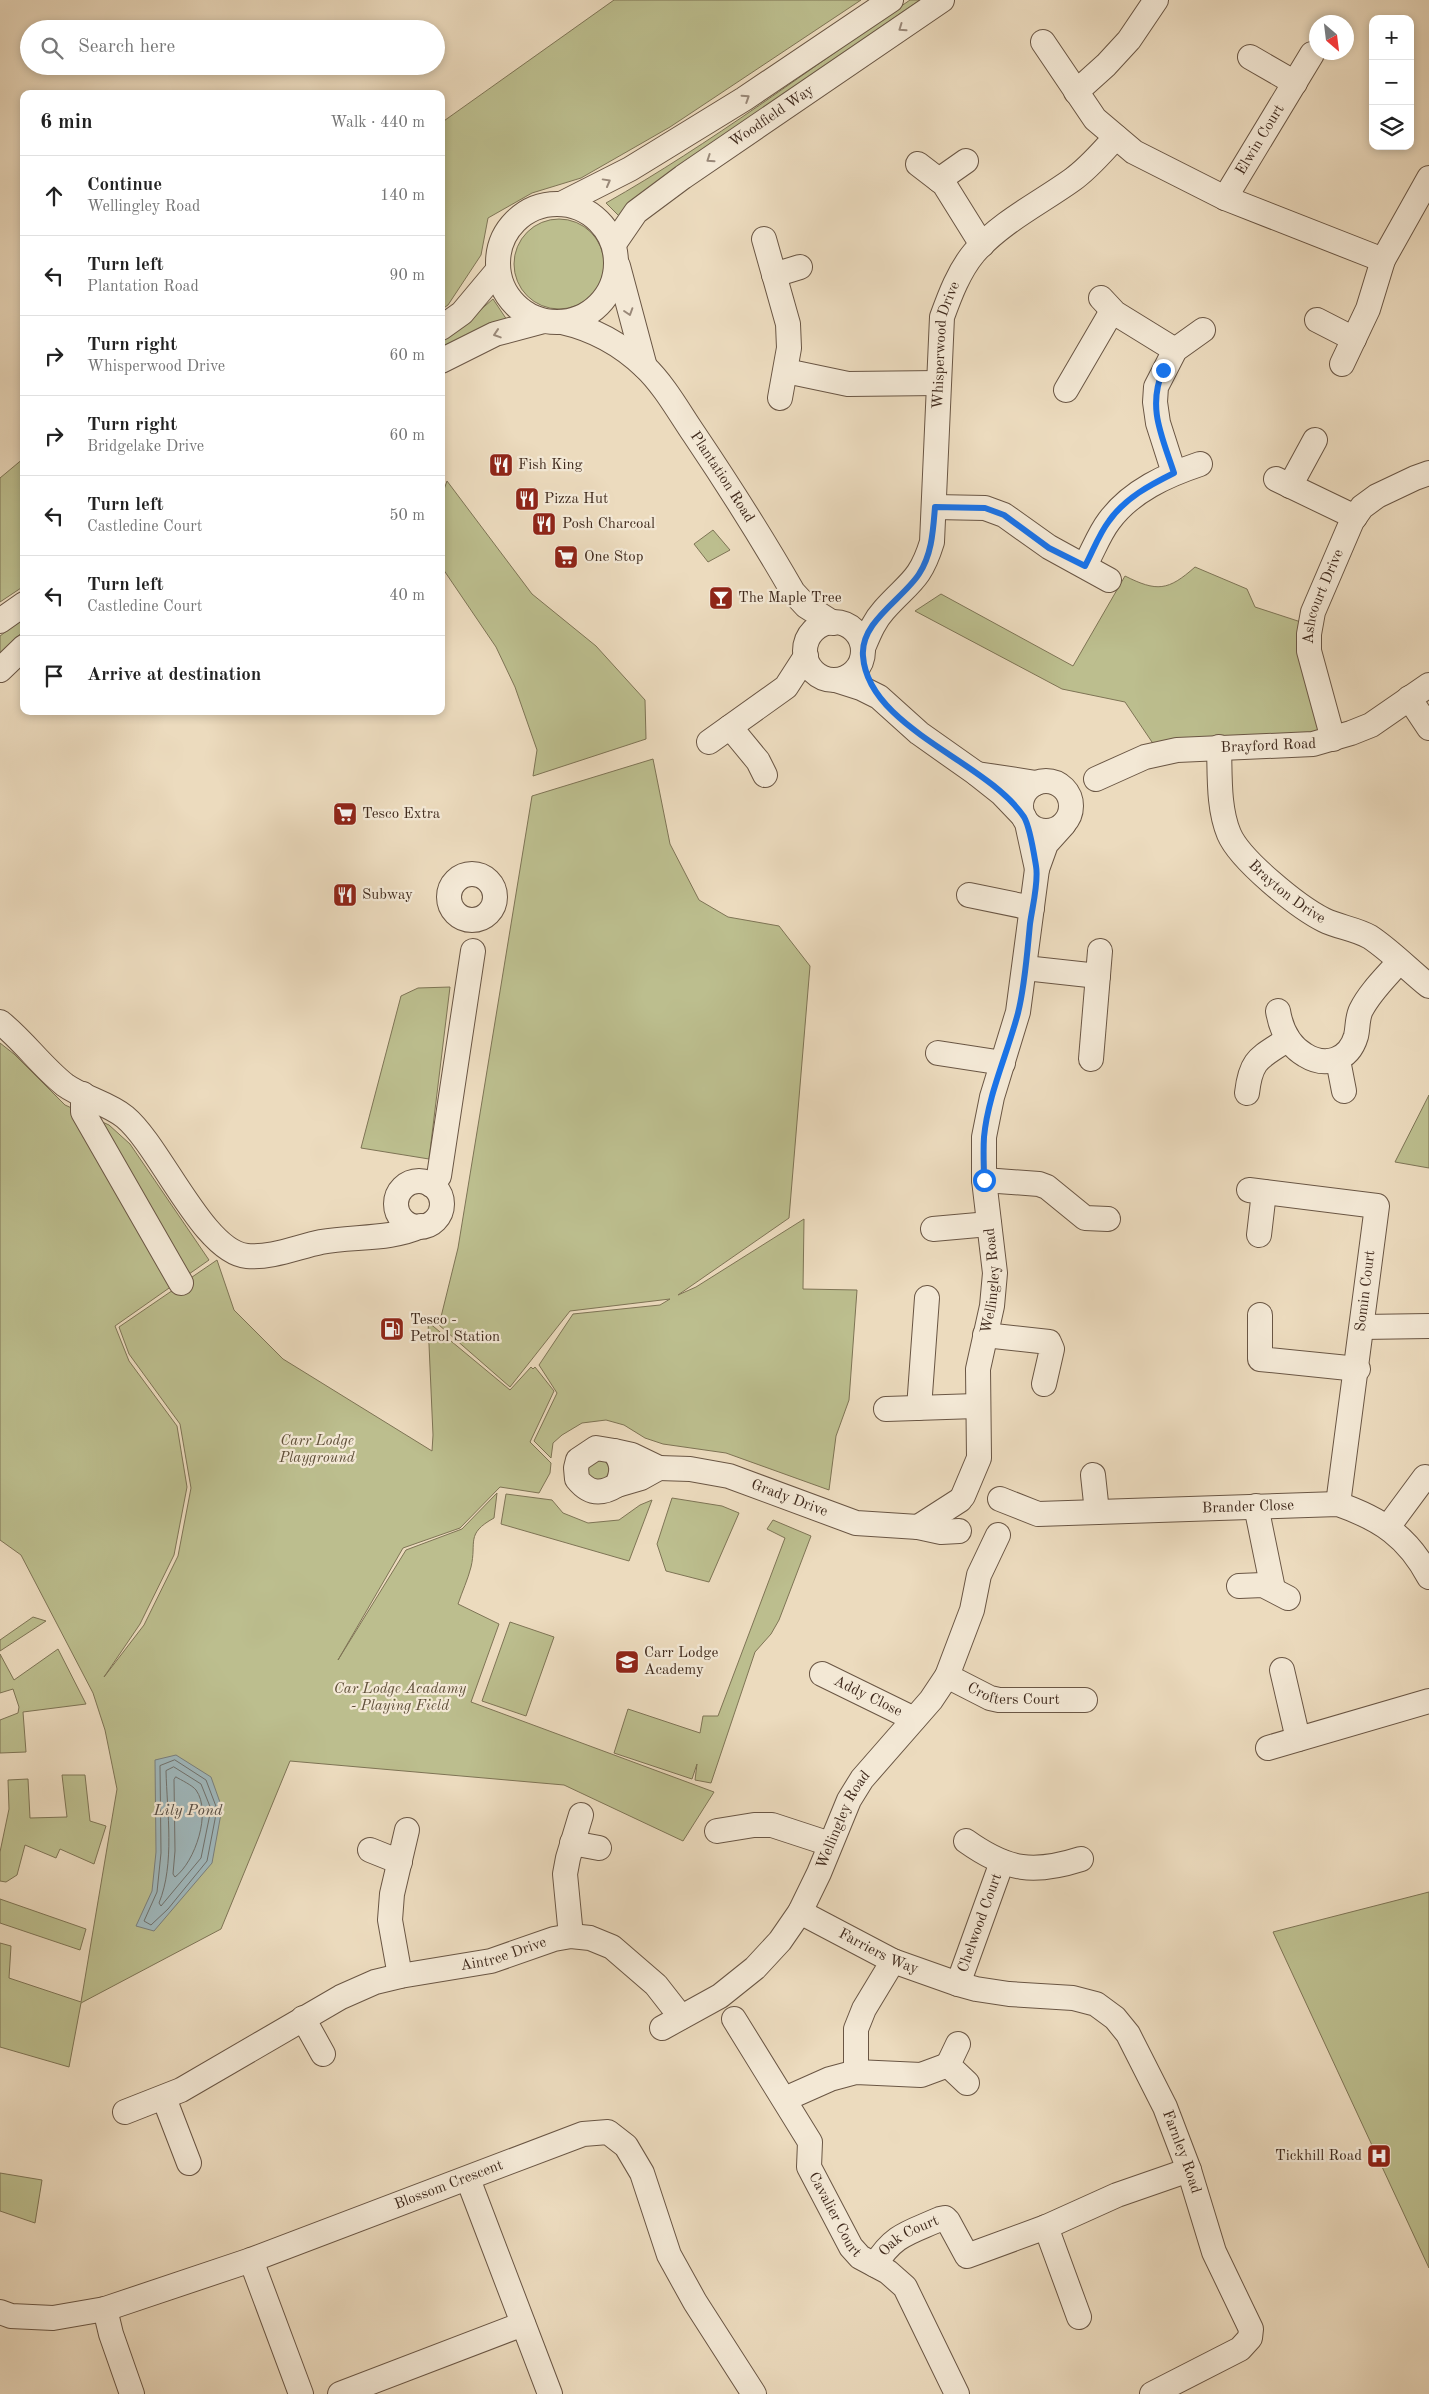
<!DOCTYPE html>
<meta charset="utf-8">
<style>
body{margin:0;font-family:"Old Standard TT",serif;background:#f6f6f6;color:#222}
.controls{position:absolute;right:15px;top:15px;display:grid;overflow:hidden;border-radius:10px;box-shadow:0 2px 8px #0003}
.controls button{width:45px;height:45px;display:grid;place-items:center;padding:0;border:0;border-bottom:1px solid #e0e0e0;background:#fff;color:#222;font:25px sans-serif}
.compass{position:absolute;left:1309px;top:15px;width:45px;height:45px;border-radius:50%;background:#fff;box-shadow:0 2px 8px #0003;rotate:152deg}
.stop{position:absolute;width:15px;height:15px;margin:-11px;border:4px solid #1a73e8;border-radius:50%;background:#fff}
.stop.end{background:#1a73e8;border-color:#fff;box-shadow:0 1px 5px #0008}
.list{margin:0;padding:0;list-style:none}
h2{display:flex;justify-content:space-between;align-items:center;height:65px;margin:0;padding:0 20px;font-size:21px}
h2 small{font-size:16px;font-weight:400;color:#767676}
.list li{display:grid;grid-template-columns:32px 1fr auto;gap:15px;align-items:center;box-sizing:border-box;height:80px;padding:0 20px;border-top:1px solid #e0e0e0}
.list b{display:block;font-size:19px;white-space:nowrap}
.list p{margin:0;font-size:16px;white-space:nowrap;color:#767676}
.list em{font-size:16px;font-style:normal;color:#767676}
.icon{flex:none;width:28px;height:28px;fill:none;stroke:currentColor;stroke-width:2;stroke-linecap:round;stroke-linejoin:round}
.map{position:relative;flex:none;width:1429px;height:2394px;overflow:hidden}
.search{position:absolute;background:#fff;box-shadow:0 2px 8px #0003;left:20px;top:20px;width:425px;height:55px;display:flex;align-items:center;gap:12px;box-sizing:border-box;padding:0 18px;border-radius:28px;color:#767676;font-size:19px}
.panel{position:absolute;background:#fff;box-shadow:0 2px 8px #0003;left:20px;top:90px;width:425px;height:625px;border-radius:10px}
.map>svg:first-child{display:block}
</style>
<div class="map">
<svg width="1429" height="2394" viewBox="0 0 1429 2394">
<rect width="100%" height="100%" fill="#ecdbbe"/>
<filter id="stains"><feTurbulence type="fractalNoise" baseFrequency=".004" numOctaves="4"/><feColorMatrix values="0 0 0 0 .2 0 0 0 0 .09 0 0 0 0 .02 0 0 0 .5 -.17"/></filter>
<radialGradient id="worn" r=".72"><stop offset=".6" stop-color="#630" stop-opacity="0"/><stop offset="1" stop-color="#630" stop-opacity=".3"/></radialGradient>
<g fill="#bcbe8e" stroke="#7e7455">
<path d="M614 0H861L670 127 581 178 532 193 488 218 481 255 448 305 441 310V123Z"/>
<path d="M910 0H920L673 171 622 219 606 203C710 144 811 68 910 0Z"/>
<circle cx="559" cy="264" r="45"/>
<path d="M493 299 507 320 483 327 441 350V341L456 331Z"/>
<path d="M24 458V586L0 602V478Z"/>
<path d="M447 481 532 594 596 646 645 700 646 739 533 776 537 750 515 687 496 647 441 566V498Z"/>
<path d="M713 530 730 550 708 562 694 544Z"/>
<path d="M1195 567 1247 589 1255 607 1307 624 1327 734 1154 745 1125 702 1062 689 915 611 941 594 1073 666 1125 576C1157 592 1168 591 1195 567Z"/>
<path d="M24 618V630L0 655V636Z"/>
<path d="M653 759 670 844 699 900 728 917 779 926 810 966 789 1218 678 1295 696 1287 804 1219 803 1289 857 1290 849 1400 836 1436 829 1490 726 1453 663 1444 645 1438 624 1425 606 1420 582 1423 562 1435 553 1443 551 1458 534 1441 557 1393 539 1365 573 1314 660 1305 670 1299 570 1311 510 1387 439 1325 458 1248 532 796Z"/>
<path d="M450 987 429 1159 361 1148 401 996 418 988Z"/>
<path d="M0 1043 14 1054 65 1105 109 1125 130 1144 209 1260 115 1326 129 1361 177 1426 187 1487 174 1555 140 1624 104 1677 144 1625 178 1556 191 1488 180 1424 129 1354 119 1327 217 1260 234 1310 283 1359 432 1451 433 1435 428 1322 510 1390 531 1367 533 1369 535 1367 554 1391 530 1442 551 1463 550 1473 539 1493 500 1487 460 1528 403 1548 338 1660 406 1550 462 1529 497 1493 494 1518C465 1534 477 1542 471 1567 468 1579 462 1592 458 1604L499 1624 471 1702 714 1792 683 1841 564 1785 290 1761 221 1929 81 2003 69 2067 0 2047V1943L11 1946 9 1978 81 2002 117 1789 105 1730 93 1693 21 1555 0 1540Z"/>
<path d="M1429 1095V1168L1395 1162Z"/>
<circle cx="598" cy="1470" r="11"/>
<path d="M506 1494 552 1500 563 1513 588 1523 619 1520 640 1505 652 1500 629 1561 501 1524Z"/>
<path d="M672 1498 722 1506 739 1513 709 1582 666 1571 657 1544Z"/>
<path d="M773 1520 811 1536 779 1620 771 1634 755 1652 711 1783 695 1780 697 1764 692 1779 614 1753 628 1709 700 1733 703 1716H718L785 1538 767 1529Z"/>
<path d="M33 1617 46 1621 0 1651V1640Z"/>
<path d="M510 1622 554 1637 526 1716 482 1701Z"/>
<path d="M58 1649 86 1704 23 1712 26 1752 0 1753V1720L18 1713 19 1707 13 1689 0 1693V1654L14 1680Z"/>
<path d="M62 1775H85L90 1821 106 1826 94 1864 60 1849 56 1858 25 1845 17 1875 6 1882 0 1881V1852L9 1809 8 1780 28 1779 30 1818 67 1817Z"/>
<path d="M1429 1892V2268L1273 1932Z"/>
<path d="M0 1899 86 1929 80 1950 0 1923Z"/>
<path d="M0 2173 42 2180 35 2223 0 2211Z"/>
</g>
<path fill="#9fb8bd" stroke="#797f7d" d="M176 1755 211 1777 222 1808 212 1863 154 1931 136 1926 152 1891 156 1852 155 1760Z"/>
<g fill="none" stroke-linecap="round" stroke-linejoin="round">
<g stroke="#6f706c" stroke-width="1">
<path d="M175 1760 206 1780 217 1809 207 1861 168 1909 151 1925 144 1921 157 1892 161 1853 160 1766Z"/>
<path d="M174 1767 201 1784 211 1809 201 1858 161 1906 159 1903C175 1864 167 1812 166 1771Z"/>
<path d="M176 1777C181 1780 192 1785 196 1790 212 1812 195 1862 175 1877L173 1874 175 1851 174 1780Z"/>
</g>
<defs>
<g id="minor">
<path d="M1043 42 1095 119 1134 152 1225 198 1383 260"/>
<path d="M1250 57 1295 83"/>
<path d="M1076 92 1106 65 1129 40 1156 0"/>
<path d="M918 164 944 184 982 245"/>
<path d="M939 180 966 161"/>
<path id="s1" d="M1225 198 1312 54"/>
<path d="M563 203 630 169 744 99 891 0"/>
<circle cx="557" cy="263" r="59"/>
<path d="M764 239 788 324 789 348 780 398"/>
<path id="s2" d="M614 244 636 212 683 177 942 0"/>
<path d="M618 266 645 367"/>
<path d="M774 275 800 267"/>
<path d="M1101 298 1115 313 1175 350"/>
<path d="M1317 320 1354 339"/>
<path id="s3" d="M562 322C593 329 622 345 645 367 664 385 679 412 694 434 729 486 762 538 793 592L806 606 833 623"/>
<path d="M441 328 462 313 498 270"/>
<path d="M441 361 495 334 544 321"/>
<path d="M1342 364 1368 309 1383 260 1429 178"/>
<path d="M786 371 848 384 938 383"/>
<path d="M1066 390 1112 311"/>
<path d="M1174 473 1158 423 1155 402 1156 387 1175 350 1203 330"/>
<path d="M1276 479 1355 517"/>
<path d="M1290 486 1315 440"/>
<path d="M935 507 985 508 1004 515 1049 547 1109 580"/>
<path d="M1085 565C1093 551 1099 534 1109 521 1131 491 1167 475 1200 464"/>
<path d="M0 621 24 604"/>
<circle cx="834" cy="651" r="29"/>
<path id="s4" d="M863 648C869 634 874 621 884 610 909 582 920 581 932 542L942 317C950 295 959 271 974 253 1001 222 1040 203 1072 180 1089 168 1102 152 1116 137"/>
<path d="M0 670 24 647"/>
<path d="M836 680 861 688 879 697 919 733 977 774"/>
<path d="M1409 698 1429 728"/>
<path d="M730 727 758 761 765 775"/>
<path id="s5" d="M1333 739 1309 651V634L1313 612 1352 521 1362 507 1377 496 1415 478 1429 473"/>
<path d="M709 742 786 687 806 656"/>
<path id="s6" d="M1219 747C1220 774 1218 808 1229 834 1240 860 1298 907 1324 920 1338 927 1356 929 1370 937 1391 951 1409 970 1429 986"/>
<path id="s7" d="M1096 779 1145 757 1177 750 1313 744 1351 733 1371 725 1429 685"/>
<circle cx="1046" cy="806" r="25"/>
<path d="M1024 817 1001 793 977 774 1036 783"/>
<path d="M1027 823 1037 869 1046 844 1064 824"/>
<circle cx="472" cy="897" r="23"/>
<path d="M969 895 1032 908"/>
<path d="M1025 968 1098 976"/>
<path d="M1278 1011C1281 1029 1288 1045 1305 1055 1326 1068 1349 1060 1356 1036 1358 1028 1357 1018 1361 1010 1370 992 1386 977 1399 962"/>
<path d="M0 1022C24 1041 41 1066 65 1085 83 1098 108 1103 125 1117 161 1147 203 1252 247 1256 272 1258 297 1247 321 1242 354 1236 391 1240 421 1226"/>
<path d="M938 1053 1003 1063"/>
<path d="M1091 1059 1100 951"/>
<path d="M1338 1060 1344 1091"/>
<path d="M1247 1093C1251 1058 1260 1058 1288 1039"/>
<path d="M83 1094V1112L181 1283"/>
<path d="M984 1180 1039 1184 1047 1187 1085 1218 1108 1219"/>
<circle cx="419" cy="1204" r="23"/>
<path d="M431 1185 439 1176 473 951"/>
<path d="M1249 1190 1377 1206 1338 1504"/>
<path d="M933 1229 989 1224"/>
<path d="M1259 1235 1264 1192"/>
<path d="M1260 1315V1359L1358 1369"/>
<path d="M1362 1327 1429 1326"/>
<path d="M985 1335 1049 1342 1052 1349 1044 1384"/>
<path d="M919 1408 927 1298"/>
<path d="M886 1409 976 1406"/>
<path d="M596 1448 614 1451C623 1463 623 1472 617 1485 601 1495 589 1494 577 1479L576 1468 578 1460Z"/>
<path d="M614 1451 632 1455 659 1468 641 1478 617 1485"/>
<path id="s8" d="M659 1468 690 1469 729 1476 856 1523 918 1527 941 1532 959 1531"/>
<path d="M1093 1475 1097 1512"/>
<path id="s9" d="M963 1496 979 1458 978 1369 992 1306 995 1273 984 1180V1137L992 1097 1018 1012 1037 869"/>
<path id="s10" d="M1000 1499 1038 1514 1338 1504C1381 1519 1408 1537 1429 1577"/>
<path d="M1256 1506 1273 1589"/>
<path d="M918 1527 960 1500"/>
<path d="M1388 1527 1425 1477"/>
<path d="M1239 1586 1263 1585 1288 1598"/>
<path d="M1282 1670 1298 1739"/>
<path id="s11" d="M822 1674 914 1719"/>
<path id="s12" d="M947 1676 990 1698 999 1700H1085"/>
<path d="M1268 1748 1429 1701"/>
<path d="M717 1831 754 1825H772L830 1844"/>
<path d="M966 1841C1008 1871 1034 1874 1081 1859"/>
<path d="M572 1843 599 1848"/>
<path d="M370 1850 400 1862"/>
<path id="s13" d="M800 1912 893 1961 958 1984 976 1989 1009 1994 1073 1998 1096 2004 1115 2018 1128 2034 1165 2107 1189 2170 1214 2252 1251 2329 1250 2338 1240 2349 1152 2394"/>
<path d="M571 1936 565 1874 568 1858 581 1815"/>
<path d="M400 1976 390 1920 392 1894 407 1830"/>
<path id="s14" d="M958 1984 1002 1862"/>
<path d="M303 2018 323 2054"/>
<path id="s15" d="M734 2019 810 2142 809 2167 851 2247 860 2257 888 2272 905 2287 957 2394"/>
<path id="s16" d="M662 2028 720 1996 755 1968 780 1941 800 1912 819 1873 849 1800 862 1779 931 1700 947 1676 972 1610 979 1575 998 1535"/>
<path d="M958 2044 948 2065 967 2083"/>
<path d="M856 2072V2029L864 2009 893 1961"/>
<path d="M164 2098 189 2163"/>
<path d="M785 2099 830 2079 856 2072 921 2075 948 2065"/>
<path id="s17" d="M125 2112 181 2090 341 1997 375 1982 400 1976 491 1961 554 1939 571 1936 590 1938 612 1947 656 1985 681 2017"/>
<path d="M468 2179 550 2394"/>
<path d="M1046 2227 1079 2317"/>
<path d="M251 2260 301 2394"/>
<path id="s18" d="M875 2265C894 2234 909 2233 940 2219L945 2218 948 2221 967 2256 1046 2227 1117 2195 1189 2170"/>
<path d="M105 2309 111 2334 132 2394"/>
<path id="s19" d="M0 2312 11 2316 53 2318 105 2309 251 2260 583 2134 608 2132 626 2146 642 2173 669 2255 695 2302 754 2394"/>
<path d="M340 2394 523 2324"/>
</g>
</defs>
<use href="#minor" stroke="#6a5644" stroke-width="26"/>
<use href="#minor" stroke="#f3e8d5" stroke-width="24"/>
</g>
<defs><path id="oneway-chevron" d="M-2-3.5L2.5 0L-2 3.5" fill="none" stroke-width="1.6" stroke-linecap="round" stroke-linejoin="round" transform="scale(1.25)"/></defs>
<g stroke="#998878">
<use href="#oneway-chevron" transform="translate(902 28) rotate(145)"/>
<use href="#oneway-chevron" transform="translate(746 98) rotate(-33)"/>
<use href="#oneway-chevron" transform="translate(710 159) rotate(146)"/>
<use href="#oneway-chevron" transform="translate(607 182) rotate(-29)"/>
<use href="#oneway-chevron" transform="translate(629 312) rotate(72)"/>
<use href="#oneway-chevron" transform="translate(497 334) rotate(162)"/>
</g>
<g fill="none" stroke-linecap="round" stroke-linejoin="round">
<path stroke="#1a73e8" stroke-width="6" d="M984 1180C984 1166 983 1152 984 1137 988 1095 1007 1055 1018 1013 1025 985 1027 954 1030 924 1032 908 1039 882 1036 866 1034 854 1030 827 1024 817 987 761 868 728 863 656 860 622 903 599 919 574 932 554 933 531 935 507L985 508 1004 515 1049 548 1085 566C1093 551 1099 534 1109 521 1125 498 1150 485 1174 473 1162 436 1147 408 1163 370"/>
</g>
<defs>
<symbol id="restaurant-square" viewBox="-11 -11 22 22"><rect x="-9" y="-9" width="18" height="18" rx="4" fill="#8f2418" stroke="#f3e8d5"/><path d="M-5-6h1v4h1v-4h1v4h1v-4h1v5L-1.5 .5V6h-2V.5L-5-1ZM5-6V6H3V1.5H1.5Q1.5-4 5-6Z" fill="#fff"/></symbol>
<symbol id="supermarket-square" viewBox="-11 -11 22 22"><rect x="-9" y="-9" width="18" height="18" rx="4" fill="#8f2418" stroke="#f3e8d5"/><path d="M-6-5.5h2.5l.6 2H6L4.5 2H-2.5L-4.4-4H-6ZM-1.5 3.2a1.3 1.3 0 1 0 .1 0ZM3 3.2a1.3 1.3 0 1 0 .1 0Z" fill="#fff"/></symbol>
<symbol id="bar-square" viewBox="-11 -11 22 22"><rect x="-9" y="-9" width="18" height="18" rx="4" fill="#8f2418" stroke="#f3e8d5"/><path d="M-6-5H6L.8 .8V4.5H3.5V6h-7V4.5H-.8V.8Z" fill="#fff"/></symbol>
<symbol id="fuel-square" viewBox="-11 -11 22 22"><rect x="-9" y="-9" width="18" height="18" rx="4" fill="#8f2418" stroke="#f3e8d5"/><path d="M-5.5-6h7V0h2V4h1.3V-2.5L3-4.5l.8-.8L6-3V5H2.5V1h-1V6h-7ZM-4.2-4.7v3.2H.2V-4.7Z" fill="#fff"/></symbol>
<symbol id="school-square" viewBox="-11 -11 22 22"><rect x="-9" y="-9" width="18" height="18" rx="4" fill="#8f2418" stroke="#f3e8d5"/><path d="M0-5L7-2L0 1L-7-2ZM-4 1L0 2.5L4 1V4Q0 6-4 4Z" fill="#fff"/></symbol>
<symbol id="hospital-square" viewBox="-11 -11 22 22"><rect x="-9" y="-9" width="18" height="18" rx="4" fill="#8f2418" stroke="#f3e8d5"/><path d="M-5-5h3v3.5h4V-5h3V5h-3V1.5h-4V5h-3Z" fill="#fff"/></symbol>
</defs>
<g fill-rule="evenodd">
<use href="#restaurant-square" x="487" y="451" width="28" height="28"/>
<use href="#restaurant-square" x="513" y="485" width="28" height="28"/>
<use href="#restaurant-square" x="530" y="510" width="28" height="28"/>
<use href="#supermarket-square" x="552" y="543" width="28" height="28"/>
<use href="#bar-square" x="707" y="584" width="28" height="28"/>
<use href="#supermarket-square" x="331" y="800" width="28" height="28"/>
<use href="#restaurant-square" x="331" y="881" width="28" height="28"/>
<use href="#fuel-square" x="378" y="1315" width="28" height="28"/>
<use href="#school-square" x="613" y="1648" width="28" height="28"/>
<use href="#hospital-square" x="1365" y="2142" width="28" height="28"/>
</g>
<g text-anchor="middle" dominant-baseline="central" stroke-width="4.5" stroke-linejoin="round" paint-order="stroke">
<g font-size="15" fill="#3f291c" stroke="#f3e8d5">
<text stroke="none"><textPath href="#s2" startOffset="205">Woodfield Way</textPath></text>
<text stroke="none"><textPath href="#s1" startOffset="68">Elwin Court</textPath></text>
<text stroke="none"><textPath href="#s4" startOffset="326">Whisperwood Drive</textPath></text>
<text stroke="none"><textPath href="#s3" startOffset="230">Plantation Road</textPath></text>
<text stroke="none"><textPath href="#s5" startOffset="148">Ashcourt Drive</textPath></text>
<text stroke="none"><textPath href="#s7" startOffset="178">Brayford Road</textPath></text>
<text stroke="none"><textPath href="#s6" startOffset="171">Brayton Drive</textPath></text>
<text stroke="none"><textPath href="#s9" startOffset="220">Wellingley Road</textPath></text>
<text transform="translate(1366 1291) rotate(-83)">Somin Court</text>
<text stroke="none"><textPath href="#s8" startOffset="135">Grady Drive</textPath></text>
<text stroke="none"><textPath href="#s10" startOffset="251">Brander Close</textPath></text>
<text stroke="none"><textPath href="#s12" startOffset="71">Crofters Court</textPath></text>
<text stroke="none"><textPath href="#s11" startOffset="51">Addy Close</textPath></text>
<text stroke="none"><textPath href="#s16" startOffset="285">Wellingley Road</textPath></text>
<text stroke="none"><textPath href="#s14" startOffset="65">Chelwood Court</textPath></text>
<text stroke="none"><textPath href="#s13" startOffset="88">Farriers Way</textPath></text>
<text stroke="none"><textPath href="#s17" startOffset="414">Aintree Drive</textPath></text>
<text stroke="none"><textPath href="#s13" startOffset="488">Farnley Road</textPath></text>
<text stroke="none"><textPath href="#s19" startOffset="472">Blossom Crescent</textPath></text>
<text stroke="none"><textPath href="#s15" startOffset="224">Cavalier Court</textPath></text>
<text stroke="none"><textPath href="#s18" startOffset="46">Oak Court</textPath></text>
</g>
<g font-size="15" fill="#3f291c" stroke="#f3e8d5" text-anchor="start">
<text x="518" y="465">Fish King</text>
<text x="544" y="499">Pizza Hut</text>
<text x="562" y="524">Posh Charcoal</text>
<text x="584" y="557">One Stop</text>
<text x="738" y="598">The Maple Tree</text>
<text x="362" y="814">Tesco Extra</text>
<text x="362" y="895">Subway</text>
<text x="410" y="1320">Tesco -<tspan x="410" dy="17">Petrol Station</tspan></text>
<text x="644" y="1653">Carr Lodge<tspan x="644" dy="17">Academy</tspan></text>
<text x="1362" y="2156" text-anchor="end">Tickhill Road</text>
</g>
<g font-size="15" font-style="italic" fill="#5e4e38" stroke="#f3e8d5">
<text x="317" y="1441">Carr Lodge<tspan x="317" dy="17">Playground</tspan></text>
<text x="400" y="1689">Car Lodge Acadamy<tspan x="400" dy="17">- Playing Field</tspan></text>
</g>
<g font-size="16" font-style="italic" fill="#574d44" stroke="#f3e8d5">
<text x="188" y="1811">Lily Pond</text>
</g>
</g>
<rect width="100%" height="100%" filter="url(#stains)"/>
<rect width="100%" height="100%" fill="url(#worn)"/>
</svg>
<div class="controls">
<button>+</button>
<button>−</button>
<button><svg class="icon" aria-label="layers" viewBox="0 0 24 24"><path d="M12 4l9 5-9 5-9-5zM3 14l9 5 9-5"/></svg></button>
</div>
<svg class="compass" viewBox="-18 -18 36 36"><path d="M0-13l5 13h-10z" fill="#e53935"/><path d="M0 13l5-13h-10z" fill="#767676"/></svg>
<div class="stop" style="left:984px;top:1180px"></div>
<div class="stop end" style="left:1163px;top:370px"></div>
<div class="search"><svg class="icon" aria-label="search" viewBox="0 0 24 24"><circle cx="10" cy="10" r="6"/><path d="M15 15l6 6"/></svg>Search here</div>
<section class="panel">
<h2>6 min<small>Walk · 440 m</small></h2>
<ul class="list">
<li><svg class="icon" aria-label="ahead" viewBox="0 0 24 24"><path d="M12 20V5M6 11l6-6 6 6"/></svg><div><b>Continue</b><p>Wellingley Road</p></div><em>140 m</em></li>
<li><svg class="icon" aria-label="left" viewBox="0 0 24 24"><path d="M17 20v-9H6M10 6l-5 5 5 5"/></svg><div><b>Turn left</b><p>Plantation Road</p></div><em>90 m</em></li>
<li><svg class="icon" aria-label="right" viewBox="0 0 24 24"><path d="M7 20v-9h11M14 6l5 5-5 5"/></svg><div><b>Turn right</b><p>Whisperwood Drive</p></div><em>60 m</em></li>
<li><svg class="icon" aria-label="right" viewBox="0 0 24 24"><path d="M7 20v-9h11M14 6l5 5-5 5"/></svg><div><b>Turn right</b><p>Bridgelake Drive</p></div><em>60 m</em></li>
<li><svg class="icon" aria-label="left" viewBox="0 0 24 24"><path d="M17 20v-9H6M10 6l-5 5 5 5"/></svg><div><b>Turn left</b><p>Castledine Court</p></div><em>50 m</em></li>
<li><svg class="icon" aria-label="left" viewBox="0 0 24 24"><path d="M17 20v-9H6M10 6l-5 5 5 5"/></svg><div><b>Turn left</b><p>Castledine Court</p></div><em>40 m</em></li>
<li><svg class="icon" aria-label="arrive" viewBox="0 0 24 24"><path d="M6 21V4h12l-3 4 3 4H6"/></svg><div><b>Arrive at destination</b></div></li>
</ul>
</section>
</div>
